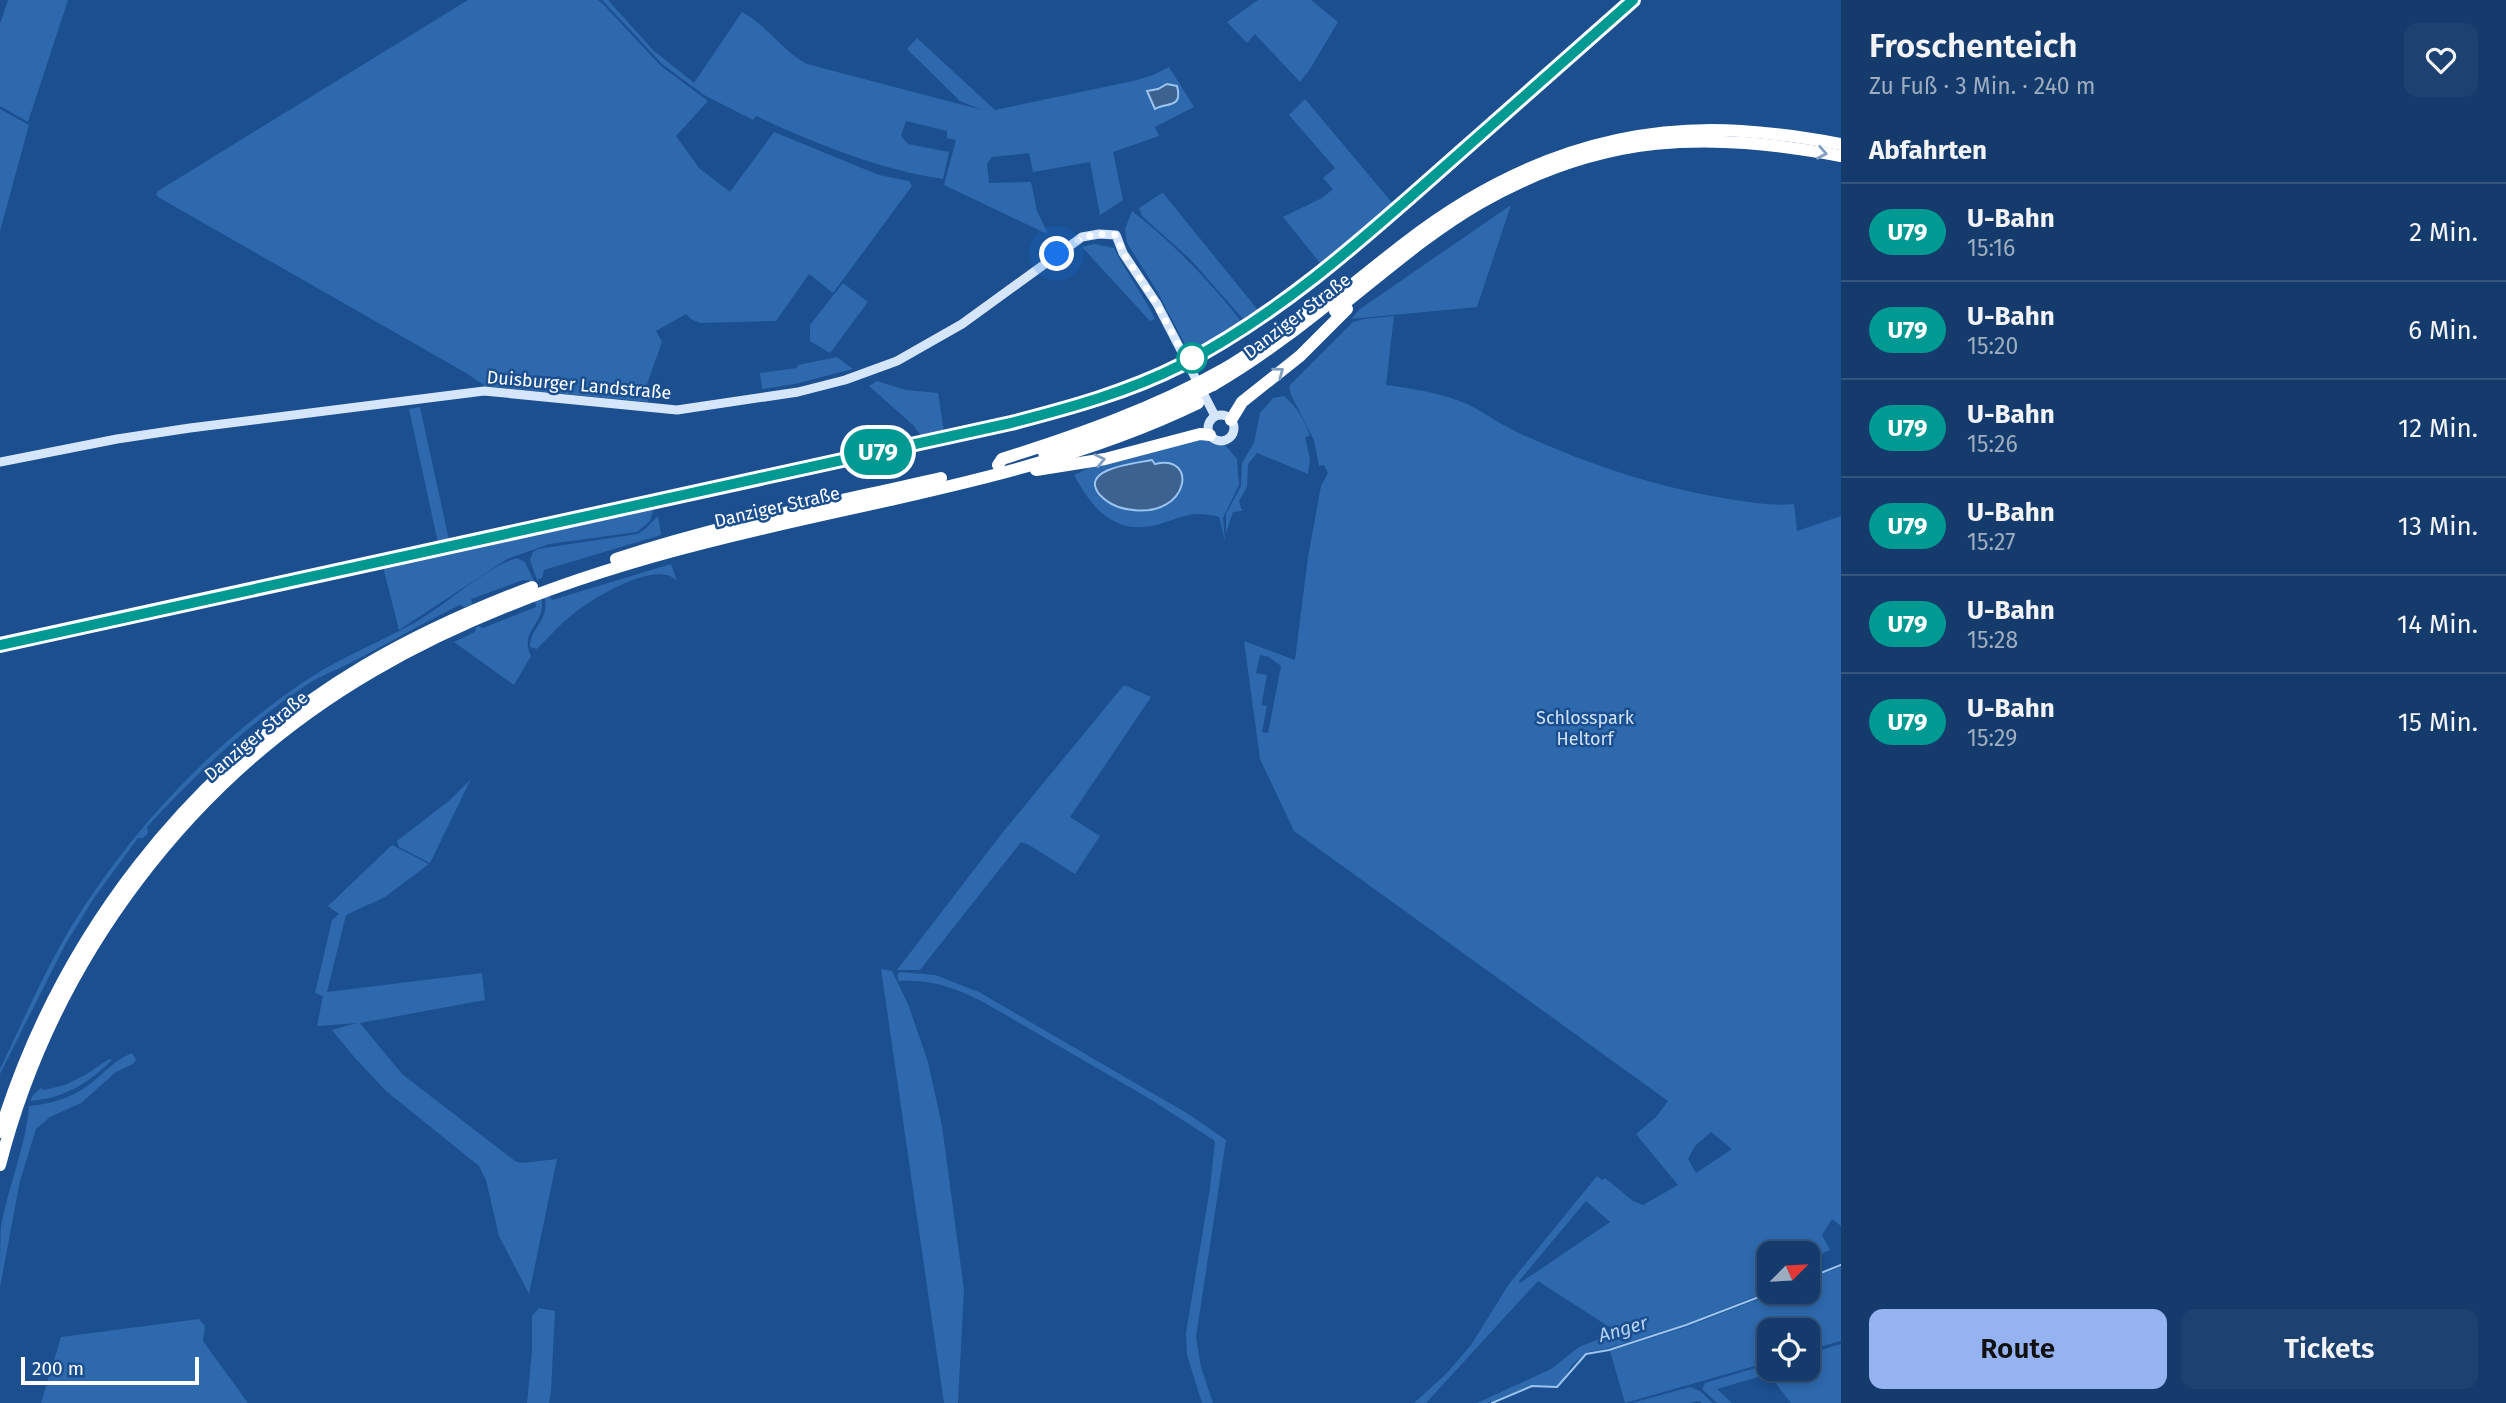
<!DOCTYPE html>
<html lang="de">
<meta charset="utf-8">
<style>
:root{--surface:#143b6b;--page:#1d4271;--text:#f1f3f6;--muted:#9dadc1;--line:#33557e;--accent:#95b2f1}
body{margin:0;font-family:"Fira Sans",sans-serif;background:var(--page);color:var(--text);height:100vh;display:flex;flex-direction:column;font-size:26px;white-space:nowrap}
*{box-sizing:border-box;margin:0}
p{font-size:23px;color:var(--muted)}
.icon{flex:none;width:38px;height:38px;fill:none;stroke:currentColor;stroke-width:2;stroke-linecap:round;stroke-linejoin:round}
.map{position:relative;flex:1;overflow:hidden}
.panel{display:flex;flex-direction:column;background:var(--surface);width:665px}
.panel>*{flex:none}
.badge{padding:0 14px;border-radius:23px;font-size:24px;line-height:46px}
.needle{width:46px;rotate:66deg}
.fabs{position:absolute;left:1757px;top:1241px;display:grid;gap:14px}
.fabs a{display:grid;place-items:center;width:63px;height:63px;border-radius:14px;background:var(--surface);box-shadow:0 4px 10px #0003,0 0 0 2px var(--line);font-size:35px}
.scale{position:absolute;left:21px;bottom:18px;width:178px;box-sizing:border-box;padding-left:7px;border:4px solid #fff;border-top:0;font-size:19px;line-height:24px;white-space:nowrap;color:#fff;-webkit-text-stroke:5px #1b4f8f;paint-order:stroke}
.you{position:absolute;width:35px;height:35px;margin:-18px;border:5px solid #fff;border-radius:50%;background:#1a73e8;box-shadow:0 0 0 10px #1a73e833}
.map>.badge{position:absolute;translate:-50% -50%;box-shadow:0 0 0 4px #fff}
h2{padding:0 28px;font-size:26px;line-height:63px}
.round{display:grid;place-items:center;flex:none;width:74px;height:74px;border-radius:14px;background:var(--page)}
.head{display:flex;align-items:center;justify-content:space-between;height:119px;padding:0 28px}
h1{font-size:33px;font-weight:600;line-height:52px}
.cta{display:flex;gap:14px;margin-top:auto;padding:14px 28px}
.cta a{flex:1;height:80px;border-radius:14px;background:var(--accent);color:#111;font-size:28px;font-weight:600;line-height:80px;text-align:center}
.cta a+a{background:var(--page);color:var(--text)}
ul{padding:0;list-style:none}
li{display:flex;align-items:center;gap:21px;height:98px;padding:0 28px;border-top:2px solid var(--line)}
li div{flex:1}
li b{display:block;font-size:26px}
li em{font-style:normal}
li .badge{min-width:77px;font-weight:700;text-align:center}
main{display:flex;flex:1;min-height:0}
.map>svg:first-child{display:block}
</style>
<main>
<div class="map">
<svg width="1841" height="1403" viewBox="0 0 1841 1403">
<rect width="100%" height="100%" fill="#1b4f8f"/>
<!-- green -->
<g fill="#2e69ad" fill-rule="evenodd">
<polygon points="8,0 68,0 28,122 0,106 0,24"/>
<polygon points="468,0 598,0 602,3 661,66 708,101 676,136 699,168 730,192 774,132 879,175 909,181 912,186 833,293 809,274 776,321 700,323 691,319 686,314 656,331 662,342 646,387 649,388 648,402 485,386 466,373 158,197 156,194 158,191"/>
<path d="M602,0H608L653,50L694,83L742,12C767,25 782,51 807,64L982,110L960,101L907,49L917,38L995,110L1133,81L1153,75L1169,67L1194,107L1155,127L1159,136L1113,152L1123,200L1100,215L1090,162L1033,172L1029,153L992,157L987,164L989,183L1031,182L1037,211L1047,232L1045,233L944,185L956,140L947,138V131L906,121L901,136L908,144L949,152L943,179C877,169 817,144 756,116L753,120L704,95L662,64Z"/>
<polygon points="1258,0 1311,0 1338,22 1310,69 1300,82 1255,34 1247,43 1227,22"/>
<polygon points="1305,99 1394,205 1324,268 1283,217 1322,198 1333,189 1323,178 1335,168 1289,115"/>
<polygon points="0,109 29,125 0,231"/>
<polygon points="1162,193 1163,193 1262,315 1255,318 1252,314 1243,319 1191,260 1142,216 1139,208"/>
<polygon points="1511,205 1477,307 1351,319 1360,309"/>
<path d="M1132,211C1173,243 1209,280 1241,321L1230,327L1233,332L1191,356L1157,291L1127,243L1125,229Z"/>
<path d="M1094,244L1114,248C1126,273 1143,294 1155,319L1150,321L1082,247Z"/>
<polygon points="843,283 868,302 830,353 810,341 810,325"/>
<path d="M1394,316L1386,385C1415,389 1443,393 1469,405C1487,414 1503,426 1521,434C1589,465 1662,489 1735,500C1755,503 1774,506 1794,504L1797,531L1841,516V1226L1832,1219L1822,1235L1830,1250L1809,1260L1815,1273L1808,1276V1253H1769V1291L1685,1324L1609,1348L1588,1352L1572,1365L1561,1383L1555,1387L1532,1385L1488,1403H1477L1551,1369L1579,1347L1617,1332L1538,1281L1426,1403H1414L1446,1374L1471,1345L1509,1284L1597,1176L1602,1180L1605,1178L1633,1201L1643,1205L1678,1185L1636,1134L1656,1117L1668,1101L1294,831L1260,759L1244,641L1295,660L1308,557L1321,486L1328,473L1324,465L1319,466L1314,440L1291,395L1289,386L1353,322L1364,319ZM1260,655L1269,657L1281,666L1268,733L1262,732L1267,706L1262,705V702L1267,675L1256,673ZM1711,1132L1732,1149L1696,1173L1688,1159L1695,1146ZM1586,1201L1610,1222L1520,1283L1519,1281Z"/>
<polygon points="837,357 853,369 795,384 762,389 760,373 797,368 798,365"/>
<polygon points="877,381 906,390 938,393 944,431 921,436 914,426 869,386"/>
<path d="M1284,396C1296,406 1305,420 1310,436L1305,437L1310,459L1308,474L1257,453L1248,464L1247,487L1239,501L1242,511L1233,512L1226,533V514L1241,486L1242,463L1254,443L1260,413L1273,398Z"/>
<polygon points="420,407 449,540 438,543 409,409"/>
<path d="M1200,435L1225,445L1237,459L1239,485L1223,518L1225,541L1219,517C1192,510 1184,517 1160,524C1116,537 1093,510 1074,475L1095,465ZM1164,462L1175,465L1183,485C1166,518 1128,518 1101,496L1155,464Z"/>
<polygon points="654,507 650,521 637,532 549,544 507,559 399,630 383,567"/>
<polygon points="658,516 661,535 544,570 542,578 537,580 530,560 533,552 538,549 637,534 644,530"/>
<path d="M517,558L525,562L534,581L523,580L471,599L472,604L465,607L460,605C422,623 386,645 348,664C333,672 319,676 305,686C246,726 195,775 147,827L148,833L143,838H138L94,898L65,945L0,1074V1069C23,1021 44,972 71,927C132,828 214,741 311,677C344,656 380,642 414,623C446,605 484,568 517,558Z"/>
<path d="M671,564L677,581C657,559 596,597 577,611C562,622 550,636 537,649L530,647C530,626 551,621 544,596L548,594L552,600Z"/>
<path d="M541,597C548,624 518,630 531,656L514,685L454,642L475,632L476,627L479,626L483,628L536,607L535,600Z"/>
<polygon points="1124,685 1151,697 1070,817 1100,836 1075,874 1029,845 1021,842 920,970 897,970 1003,832"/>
<polygon points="471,779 430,863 399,847 397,841 450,800"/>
<polygon points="392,845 429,864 385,897 346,915 327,992 482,973 485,1000 360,1023 402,1074 515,1161 522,1163 557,1159 529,1294 499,1236 486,1180 479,1166 386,1091 355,1058 332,1030 357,1023 317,1026 323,996 315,993 332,920 339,914 328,906"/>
<polygon points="881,969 892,971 908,1004 928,1062 942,1126 964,1290 958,1403 944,1403"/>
<path d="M900,972L935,975L979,992L1190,1115L1226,1140L1196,1337L1201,1367L1213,1403H1202L1187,1355L1186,1333L1210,1188L1215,1141L1150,1099L985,1003C956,988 932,979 899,981L897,975Z"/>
<path d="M132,1053L136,1060L133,1064L116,1072L81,1103L50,1117L36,1129L20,1181L0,1287C0,1268 0,1246 1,1227C8,1187 26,1146 29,1106C54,1104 77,1096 96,1079C108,1069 117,1059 132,1053Z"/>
<path d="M109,1059L112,1060C87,1084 65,1098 30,1101L33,1095L41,1088L44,1090L65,1085L87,1074Z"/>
<polygon points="1841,1267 1841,1341 1808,1350 1808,1330 1769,1330 1769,1362 1625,1403 1610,1351 1686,1327 1777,1292 1808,1292 1808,1279"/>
<polygon points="539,1308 555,1311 551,1391 549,1403 527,1403 532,1350 532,1316"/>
<polygon points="199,1319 205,1326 203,1341 248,1403 41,1403 61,1337"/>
<polygon points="1841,1344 1841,1403 1791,1403 1774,1381 1768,1383 1758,1377 1717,1389 1732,1403 1717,1403 1702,1389 1705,1383 1769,1364 1769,1368 1808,1368 1808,1354"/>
<polygon points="1690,1387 1700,1391 1713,1403 1702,1403 1699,1401 1689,1403 1632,1403"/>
</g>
<!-- water -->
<g fill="#3c6290" stroke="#9cc4f0" stroke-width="2">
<path d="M1167,84L1177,86C1183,109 1167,102 1155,109L1147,91L1158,89Z"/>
<path d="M1152,460L1155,464C1198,453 1190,517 1133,510C1120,509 1108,504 1099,494C1079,468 1138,463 1152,460Z"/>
</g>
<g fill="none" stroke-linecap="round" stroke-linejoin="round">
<!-- stream -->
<g stroke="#9cc4f0" stroke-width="2">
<polyline points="1808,1278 1841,1265"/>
<polyline points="1492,1403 1532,1386 1557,1387 1586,1354 1609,1350 1686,1325 1772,1292"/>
</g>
<!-- secondary -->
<g stroke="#d6e6fa" stroke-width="9">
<circle cx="1221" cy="428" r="13"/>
<polyline points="0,462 117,439 190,428 484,391 677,410 798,392 845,380 897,361 962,324 1082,237 1099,234 1116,235 1123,253 1157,304 1215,416"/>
</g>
<!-- highway -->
<g stroke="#fff" stroke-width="12">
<path d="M1335,311C1382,274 1428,233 1480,203C1603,133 1706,131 1841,156"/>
<path d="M1213,385C1284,344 1341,292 1405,243C1503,167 1615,123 1741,131C1774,133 1808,138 1841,144"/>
<polyline points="1231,420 1242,402 1300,356 1347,309"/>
<polyline points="1044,453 1122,426 1184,400"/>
<path d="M998,465L1002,459C1078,435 1155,408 1224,369C1263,347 1297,317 1334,292"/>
<polyline points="1036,470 1105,459 1200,434 1210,435"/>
<path d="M616,559C722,524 832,503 941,478"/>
<path d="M0,1132C60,937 189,770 364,666C418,634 474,609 532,587"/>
<path d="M0,1165C53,959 189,778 373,671C476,611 589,572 704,543C869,500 1043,478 1198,403"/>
</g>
<!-- tram -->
<path stroke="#fff" stroke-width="2" d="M0,649L1012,426C1143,393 1239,347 1343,260L1638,0"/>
<!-- highway-bridge -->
<polyline stroke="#fff" stroke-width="12" points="1193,395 1213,385"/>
</g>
<!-- one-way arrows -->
<defs><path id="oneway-chevron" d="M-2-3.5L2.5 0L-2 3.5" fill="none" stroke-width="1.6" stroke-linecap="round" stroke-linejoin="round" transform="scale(1.75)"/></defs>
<g stroke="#829ec1">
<use href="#oneway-chevron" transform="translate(1822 153) rotate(11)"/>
<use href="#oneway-chevron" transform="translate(1279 372) rotate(-36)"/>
<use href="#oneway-chevron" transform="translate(1100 460) rotate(-13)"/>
</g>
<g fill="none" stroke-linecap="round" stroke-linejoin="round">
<!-- line casing -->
<g stroke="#fff" stroke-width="16">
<path id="line" d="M0,645L1011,423C1069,408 1128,392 1181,365C1277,315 1355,246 1435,175C1501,117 1567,58 1633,0"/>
</g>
<!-- line -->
<use href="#line" stroke="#009a93" stroke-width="10"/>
<!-- walk -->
<path stroke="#fff" stroke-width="7" stroke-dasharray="0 12.6" d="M1057,254C1079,238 1088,232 1116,235L1123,253L1153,298L1183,353L1192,358"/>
</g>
<!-- markers -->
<circle fill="#fff" stroke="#009a93" stroke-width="3.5" cx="1192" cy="358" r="14"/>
<g text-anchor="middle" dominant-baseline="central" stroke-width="5" stroke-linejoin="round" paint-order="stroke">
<!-- street labels -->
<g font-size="18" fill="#fff" stroke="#1b4f8f">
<text transform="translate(1297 316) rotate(-37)">Danziger Straße</text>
<text transform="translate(579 385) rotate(5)">Duisburger Landstraße</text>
<text transform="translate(777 507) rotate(-13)">Danziger Straße</text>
<text transform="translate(256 736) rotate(-40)">Danziger Straße</text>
</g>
<!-- park labels -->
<g font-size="18" fill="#cfe3fa" stroke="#1b4f8f">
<text x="1585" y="718">Schlosspark<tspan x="1585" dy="21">Heltorf</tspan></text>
</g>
<!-- water labels -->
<g font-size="19" font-style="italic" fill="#b5d3f5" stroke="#1b4f8f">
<text transform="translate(1623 1329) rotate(-16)">Anger</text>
</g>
</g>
</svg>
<div class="fabs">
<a><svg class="needle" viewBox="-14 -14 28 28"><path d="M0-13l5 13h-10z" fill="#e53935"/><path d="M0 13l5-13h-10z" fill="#9dadc1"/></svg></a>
<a><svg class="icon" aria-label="locate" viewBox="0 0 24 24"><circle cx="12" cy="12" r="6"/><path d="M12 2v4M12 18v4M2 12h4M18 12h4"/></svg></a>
</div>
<div class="scale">200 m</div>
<div class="you" style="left:1057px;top:254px"></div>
<b class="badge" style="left:878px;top:452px;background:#009a93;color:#fff">U79</b>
</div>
<section class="panel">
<div class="head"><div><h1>Froschenteich</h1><p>Zu Fuß · 3 Min. · 240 m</p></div><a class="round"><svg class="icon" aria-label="heart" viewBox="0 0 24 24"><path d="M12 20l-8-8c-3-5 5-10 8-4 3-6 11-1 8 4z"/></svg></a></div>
<h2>Abfahrten</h2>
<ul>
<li><span class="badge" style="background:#009a93;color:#fff">U79</span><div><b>U-Bahn</b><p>15:16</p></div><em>2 Min.</em></li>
<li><span class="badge" style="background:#009a93;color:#fff">U79</span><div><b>U-Bahn</b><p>15:20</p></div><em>6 Min.</em></li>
<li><span class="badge" style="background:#009a93;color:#fff">U79</span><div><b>U-Bahn</b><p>15:26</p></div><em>12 Min.</em></li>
<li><span class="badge" style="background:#009a93;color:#fff">U79</span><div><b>U-Bahn</b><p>15:27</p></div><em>13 Min.</em></li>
<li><span class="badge" style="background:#009a93;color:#fff">U79</span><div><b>U-Bahn</b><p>15:28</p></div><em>14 Min.</em></li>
<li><span class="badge" style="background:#009a93;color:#fff">U79</span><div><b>U-Bahn</b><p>15:29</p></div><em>15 Min.</em></li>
</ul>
<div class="cta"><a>Route</a><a>Tickets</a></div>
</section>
</main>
